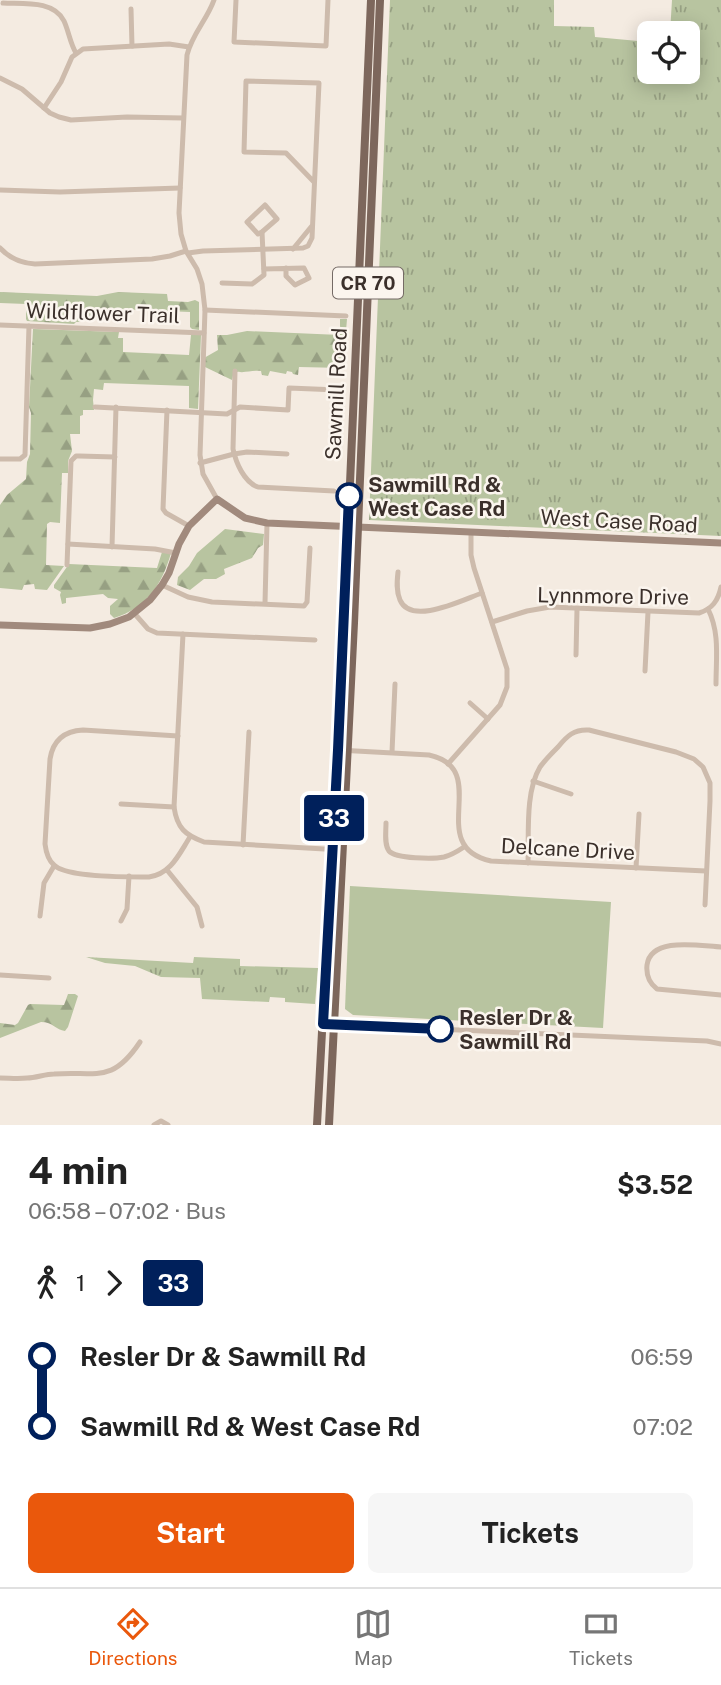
<!DOCTYPE html>
<meta charset="utf-8">
<style>
:root{--surface:#fff;--page:#f6f6f6;--text:#222;--muted:#767676;--line:#e0e0e0;--accent:#ea580c}
body{margin:0;font-family:"Public Sans",sans-serif;background:var(--page);color:var(--text);height:100vh;display:flex;flex-direction:column;font-size:26px;white-space:nowrap}
*{box-sizing:border-box;margin:0}
p{font-size:23px;color:var(--muted)}
.icon{flex:none;width:38px;height:38px;fill:none;stroke:currentColor;stroke-width:2;stroke-linecap:round;stroke-linejoin:round}
.map{position:relative;height:1125px;overflow:hidden}
.sheet{display:flex;flex-direction:column;background:var(--surface);flex:1}
.sheet>*{flex:none}
.badge{padding:0 14px;border-radius:5px;font-size:24px;line-height:46px}
.tools{position:absolute;left:637px;top:21px;display:grid;gap:14px}
.tools a{display:grid;place-items:center;width:63px;height:63px;border-radius:10px;background:var(--surface);box-shadow:0 4px 18px #0003;font-size:35px}
.map>.badge{position:absolute;translate:-50% -50%;box-shadow:0 0 0 4px #fff}
.legs{display:flex;align-items:center;gap:10px;height:77px;padding:0 28px;font-size:23px}
.legs p{margin-inline-start:auto}
.summary{display:flex;align-items:center;justify-content:space-between;height:119px;padding:0 28px}
h1{font-size:38px;font-weight:700;line-height:52px}
.primary-button{display:flex;gap:14px;margin-top:auto;padding:14px 28px}
.primary-button a{flex:1;height:80px;border-radius:10px;background:var(--accent);color:#fff;font-size:28px;font-weight:700;line-height:80px;text-align:center}
.primary-button a+a{background:var(--page);color:var(--text)}
ul{padding:0 28px;list-style:none}
li{display:flex;align-items:center;gap:24px;height:70px;font-size:26px}
li i{display:grid;place-items:center;width:10px;height:100%;margin:0 9px;background:currentColor}
li i::after{content:'';width:18px;height:18px;margin:-9px;border:5px solid;border-radius:50%;background:var(--surface)}
li p{margin-inline-start:auto}
li:first-child i{background:linear-gradient(#0000 50%,currentColor 0)}
li:last-child i{background:linear-gradient(currentColor 50%,#0000 0)}
.tabs{display:flex;justify-content:space-around;align-items:center;height:98px;border-top:2px solid var(--line);background:var(--surface);font-size:19px;color:var(--muted)}
.tabs a{display:grid;justify-items:center;gap:4px}
.tabs .selected{color:var(--accent)}
.map>svg:first-child{display:block}
</style>
<div class="map">
<svg width="721" height="1125" viewBox="0 0 721 1125">
<defs>
<pattern id="grass-tufts" width="24" height="20" patternUnits="userSpaceOnUse" patternTransform="scale(1.75)"><rect width="24" height="20" fill="#b8c4a0"/><path d="M3 7l-1-3M5 7V3M7 7l1-3M15 17l-1-3M17 17v-4M19 17l1-3" fill="none" stroke="#97a083"/></pattern>
<pattern id="forest-firs" width="22" height="20" patternUnits="userSpaceOnUse" patternTransform="scale(1.75)"><rect width="22" height="20" fill="#b8c4a0"/><path d="M5 1l3.5 6h-7zM16 11l3.5 6h-7z" fill="#97a083"/></pattern>
</defs>
<rect width="100%" height="100%" fill="#f4ebe1"/>
<!-- grass -->
<g fill="url(#grass-tufts)">
<polygon points="390,0 554,0 554,26 594,27 595,37 649,42 649,72 688,72 688,33 670,33 672,0 721,0 721,536 369,520"/>
<polygon points="86,957 193,963 194,957 240,959 240,966 318,968 315,1004 285,1002 285,998 270,997 269,1002 202,999 200,978 161,977 135,966 105,963"/>
</g>
<!-- forest -->
<g fill="url(#forest-firs)">
<polygon points="0,292 97,296 118,292 167,294 168,301 188,302 195,300 199,302 199,330 192,329 190,327 190,312 92,308 92,319 84,319 81,322 76,322 74,324 27,321 26,319 26,304 0,303"/>
<path d="M340,319H347L343,368L299,367L298,375L293,374L292,372L287,371L286,374L270,371L268,376L262,375L261,371C251,370 244,374 234,371L232,380L205,367L204,358L218,350L217,335H227L247,331L340,335Z"/>
<polygon points="33,329 119,332 118,338 123,338 123,352 189,355 191,335 201,335 198,409 189,408 189,386 104,383 103,390 94,389 93,400 94,410 83,410 83,415 80,416 80,434 70,434 72,451 68,461 68,473 62,473 60,523 50,522 47,524 46,565 64,566 47,590 35,589 34,584 24,585 22,590 0,588 0,505 7,495 26,479 27,462 30,454 31,413 29,407"/>
<polygon points="225,529 264,534 263,545 258,548 252,558 224,569 225,574 216,579 204,579 190,590 177,585 178,577 189,566 197,553"/>
<path d="M162,552L171,553C162,585 146,608 114,618L110,614V606L118,599L108,598L103,594L66,598V603L62,604L60,595L61,592L54,588V585L69,564L157,568Z"/>
<path d="M68,994H75L78,996L68,1027L65,1031C56,1030 53,1022 41,1022L0,1038V1023L15,1025L18,1023L28,1005L30,1004L64,1005Z"/>
</g>
<!-- park -->
<polygon fill="#b8c4a0" points="350,886 611,902 603,1028 353,1015 345,1009"/>
<g fill="none" stroke-linecap="round" stroke-linejoin="round">
<!-- minor -->
<g stroke="#cdbbac" stroke-width="5">
<path d="M214,0C207,20 192,34 187,55L179,213L181,234L186,251L197,269L202,284L205,310L200,455L203,474L217,499"/>
<polyline points="236,0 234,42 326,46 328,0"/>
<path d="M3,3C23,4 54,0 64,21C69,32 70,43 76,53"/>
<polyline points="131,9 132,46"/>
<polyline points="0,78 22,89 50,113 59,117 71,120 127,117 183,118"/>
<polyline points="44,108 61,82 72,57 83,49 169,44 189,47"/>
<polyline points="0,190 60,192 180,188"/>
<polygon points="265,205 277,219 262,232 258,234 247,222"/>
<path d="M0,248C10,259 21,263 35,264L152,259L170,256L186,251"/>
<polyline points="293,249 311,227"/>
<polyline points="188,253 203,251 303,248 308,246 312,238 319,83 246,81 244,152 286,153 314,182"/>
<polyline points="264,269 304,268 309,278 295,285 286,276 286,268"/>
<polyline points="222,283 252,284 264,275 262,232"/>
<polyline points="205,310 346,316"/>
<polyline points="0,325 204,333"/>
<path d="M235,371L233,449C236,463 244,482 258,487L334,491"/>
<polyline points="95,407 227,414 240,407 288,410 289,388 338,390"/>
<polyline points="167,410 163,509 166,513 189,526"/>
<polyline points="0,459 20,459 25,455 29,326"/>
<polyline points="200,463 234,454 247,452 287,454"/>
<polyline points="68,544 155,549 176,553"/>
<polyline points="112,547 116,407"/>
<polyline points="67,565 71,461 76,456 79,456 115,457"/>
<path d="M398,572C397,581 396,591 400,600C411,626 462,600 482,593"/>
<polyline points="162,585 188,597 212,602 304,606 307,602 310,548"/>
<polyline points="265,603 267,523"/>
<path d="M708,609C720,633 716,658 716,684"/>
<polyline points="134,613 148,629 157,633 315,640"/>
<path d="M492,622L527,611L550,607L699,613C712,609 718,601 721,587"/>
<path d="M183,634L174,807C177,828 185,835 204,842L342,850"/>
<polyline points="576,655 577,609"/>
<polyline points="645,671 648,612"/>
<polyline points="470,703 488,719"/>
<path d="M178,736L83,730C64,731 53,740 50,759L45,844C46,852 48,860 54,865C67,878 130,877 149,877C171,874 179,854 190,837"/>
<path d="M338,750L429,755C494,769 423,846 491,861L706,871"/>
<polyline points="392,752 395,684"/>
<polyline points="448,764 500,705 507,687 507,669 474,568 471,555 471,532"/>
<polyline points="533,781 571,794"/>
<polyline points="121,804 174,807"/>
<path d="M386,823C386,832 384,844 389,851C396,859 434,859 444,857C452,855 458,851 464,847"/>
<polyline points="243,845 249,732"/>
<path d="M528,863C529,834 525,792 540,767C545,760 552,753 558,747C567,736 574,729 589,730L676,752L694,759L703,767L710,783V801L705,905"/>
<polyline points="636,868 639,814"/>
<polyline points="167,870 197,907 202,926"/>
<polyline points="40,916 44,883 54,866"/>
<polyline points="121,921 127,909 129,876"/>
<path d="M721,947C700,946 651,936 647,965C646,975 649,983 657,989L721,995"/>
<polyline points="0,975 49,978"/>
<polyline points="323,1024 707,1041 721,1044"/>
<path d="M0,1078C9,1078 18,1079 27,1078C36,1078 45,1074 54,1074C97,1071 112,1084 140,1042"/>
<polyline points="154,1125 161,1121 168,1125"/>
</g>
<!-- secondary -->
<polyline stroke="#a18a7d" stroke-width="7" points="0,625 90,628 110,624 129,617 150,600 162,585 169,573 179,544 189,526 217,499 245,518 267,523 721,543"/>
<!-- primary -->
<g stroke="#7d675c" stroke-width="8">
<polyline points="317,1125 344,622 371,0"/>
<polyline points="329,1125 354,623 380,0"/>
</g>
</g>
<g fill="none" stroke-linecap="round" stroke-linejoin="round">
<!-- line-1 casing -->
<g stroke="#fff" stroke-width="16">
<polyline id="line-1" points="349,496 338,750 323,1024 440,1029"/>
</g>
<!-- line-1 -->
<use href="#line-1" stroke="#00205b" stroke-width="10"/>
</g>
<!-- markers -->
<g fill="#fff" stroke="#00205b" stroke-width="3.5">
<circle cx="349" cy="496" r="12"/>
<circle cx="440" cy="1029" r="12"/>
</g>
<g text-anchor="middle" dominant-baseline="central" stroke-width="5" stroke-linejoin="round" paint-order="stroke">
<!-- shield labels -->
<rect fill="#fbf5ee" stroke="#756b66" stroke-width="2" x="333" y="267.5" width="70" height="31" rx="5"/>
<g font-size="19" font-weight="bold" fill="#3b302b">
<text x="368" y="283">CR 70</text>
</g>
<!-- street labels -->
<g font-size="21" fill="#3b302b" stroke="#fbf5ee">
<text transform="translate(103 313) rotate(2)">Wildflower Trail</text>
<text transform="translate(336 394) rotate(-87)">Sawmill Road</text>
<text transform="translate(619 521) rotate(3)">West Case Road</text>
<text transform="translate(613 596) rotate(1)">Lynnmore Drive</text>
<text transform="translate(568 849) rotate(3)">Delcane Drive</text>
</g>
<!-- stop labels -->
<g font-size="21" font-weight="bold" fill="#3b302b" stroke="#fbf5ee" text-anchor="start">
<text x="368" y="484">Sawmill Rd &amp;<tspan x="368" dy="24">West Case Rd</tspan></text>
<text x="459" y="1017">Resler Dr &amp;<tspan x="459" dy="24">Sawmill Rd</tspan></text>
</g>
</g>
</svg>
<div class="tools">
<a><svg class="icon" aria-label="locate" viewBox="0 0 24 24"><circle cx="12" cy="12" r="6"/><path d="M12 2v4M12 18v4M2 12h4M18 12h4"/></svg></a>
</div>
<b class="badge" style="left:334px;top:818px;background:#00205b;color:#fff">33</b>
</div>
<section class="sheet">
<div class="summary"><div><h1>4 min</h1><p>06:58 – 07:02 · Bus</p></div><b>$3.52</b></div>
<div class="legs"><svg class="icon" aria-label="walk" viewBox="0 0 24 24"><circle cx="13" cy="4" r="2"/><path d="M13 8l-2 6 4 7M11 14l-3 7M7 12l3-4h3l4 4"/></svg>1<svg class="icon" aria-label="forward" viewBox="0 0 24 24"><path d="M9 5l7 7-7 7"/></svg><b class="badge" style="background:#00205b;color:#fff">33</b></div>
<ul>
<li><i style="color:#00205b"></i><b>Resler Dr &amp; Sawmill Rd</b><p>06:59</p></li>
<li><i style="color:#00205b"></i><b>Sawmill Rd &amp; West Case Rd</b><p>07:02</p></li>
</ul>
<div class="primary-button"><a>Start</a><a>Tickets</a></div>
</section>
<nav class="tabs">
<a class="selected"><svg class="icon" aria-label="directions" viewBox="0 0 24 24"><path d="M12 3l9 9-9 9-9-9zM9 14v-3h6M13 9l2 2-2 2"/></svg>Directions</a>
<a><svg class="icon" aria-label="map" viewBox="0 0 24 24"><path d="M3 6l6-2 6 2 6-2v14l-6 2-6-2-6 2zM9 4v14M15 6v14"/></svg>Map</a>
<a><svg class="icon" aria-label="tickets" viewBox="0 0 24 24"><path d="M3 7h18v10H3zM15 7v10"/></svg>Tickets</a>
</nav>
